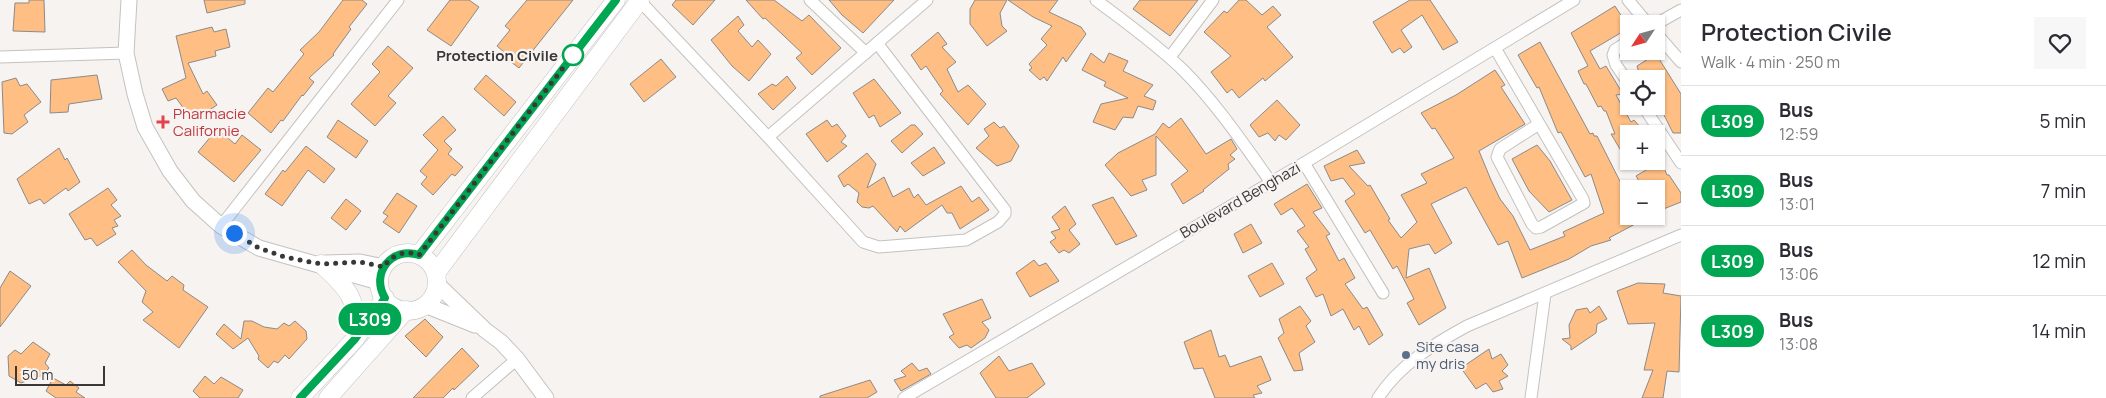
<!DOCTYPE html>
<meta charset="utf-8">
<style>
:root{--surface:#fff;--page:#f7f7f7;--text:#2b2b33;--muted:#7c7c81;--line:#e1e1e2}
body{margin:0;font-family:Manrope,sans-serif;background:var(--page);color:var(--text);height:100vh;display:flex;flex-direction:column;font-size:19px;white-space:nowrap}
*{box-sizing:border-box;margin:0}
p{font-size:16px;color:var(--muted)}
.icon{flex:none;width:28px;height:28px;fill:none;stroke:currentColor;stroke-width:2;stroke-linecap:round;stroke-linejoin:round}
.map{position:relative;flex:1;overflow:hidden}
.panel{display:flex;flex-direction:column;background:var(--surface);width:425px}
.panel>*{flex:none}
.badge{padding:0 10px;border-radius:16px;font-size:18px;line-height:32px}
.needle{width:32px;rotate:234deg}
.buttons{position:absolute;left:1620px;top:15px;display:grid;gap:10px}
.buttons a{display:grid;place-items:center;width:45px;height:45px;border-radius:0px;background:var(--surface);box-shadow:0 1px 4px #0004;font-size:25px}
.scale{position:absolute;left:15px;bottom:12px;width:90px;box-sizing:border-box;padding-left:5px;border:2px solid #393837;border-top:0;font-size:14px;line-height:18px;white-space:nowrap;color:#393837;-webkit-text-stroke:4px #f6f3f1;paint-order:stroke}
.you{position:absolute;width:25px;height:25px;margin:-12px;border:4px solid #fff;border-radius:50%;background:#1a73e8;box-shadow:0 0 0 8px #1a73e833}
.map>.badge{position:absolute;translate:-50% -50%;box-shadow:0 0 0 2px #fff}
.round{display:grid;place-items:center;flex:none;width:52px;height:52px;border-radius:0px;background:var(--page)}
.summary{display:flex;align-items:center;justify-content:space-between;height:85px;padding:0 20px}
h1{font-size:24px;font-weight:600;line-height:38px}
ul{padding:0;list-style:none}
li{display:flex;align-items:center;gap:15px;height:70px;padding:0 20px;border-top:1px solid var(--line)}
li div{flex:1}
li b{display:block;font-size:19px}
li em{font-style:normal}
li .badge{min-width:55px;font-weight:700;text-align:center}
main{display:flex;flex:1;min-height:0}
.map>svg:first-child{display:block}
</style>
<main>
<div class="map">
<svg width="1681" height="398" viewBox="0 0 1681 398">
<rect width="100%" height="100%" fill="#f6f3f1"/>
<!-- building -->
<g fill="#febe84" stroke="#8d8a88">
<polygon points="29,0 44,0 45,32 13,31 15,3 29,3"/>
<polygon points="204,0 245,0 245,4 207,13"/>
<polygon points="343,0 362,0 367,4 349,27 351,29 333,54 334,55 309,78 314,82 303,96 302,95 283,121 281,120 271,133 248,113 268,88 273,92 304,54 300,50 319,32"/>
<polygon points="450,0 469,0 479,7 451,46 427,30"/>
<polygon points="527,0 573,0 519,68 502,55 504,52 497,46 510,30 505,26"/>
<polygon points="676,0 715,0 693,25 672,5"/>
<polygon points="746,0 774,0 802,21 809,15 841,48 812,75 796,58 802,53 765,18 763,19"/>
<polygon points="829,0 894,0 863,33 842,15"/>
<polygon points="975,0 1007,0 1000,13 1002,26 1007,31 987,46 970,24 970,9"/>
<polygon points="1008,0 1058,0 1049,12 1081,27 1086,34 1066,62 1063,57 1047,81 1044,77 1040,80 1029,70 1032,68 1029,64 1047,45 1041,39 1052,26 1033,17"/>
<polygon points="1140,0 1198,0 1170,36 1133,9"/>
<polygon points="1239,0 1246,0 1262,15 1273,6 1281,15 1267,27 1293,57 1265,81 1263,78 1239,98 1232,89 1227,93 1211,72 1231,56 1204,32 1224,11 1227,13"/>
<polygon points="1410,0 1430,0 1458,42 1443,50 1422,15 1401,30 1412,47 1404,53 1400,48 1392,53 1373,22"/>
<polygon points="1615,6 1629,28 1590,51 1600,69 1606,66 1623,94 1616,95 1631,122 1634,120 1646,134 1629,134 1629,164 1611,134 1615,134 1606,111 1604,111 1601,106 1598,107 1586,84 1584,84 1578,71 1588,66 1571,33"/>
<polygon points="738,16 744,25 738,31 752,47 758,40 771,54 749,81 732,66 711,40"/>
<polygon points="212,27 214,32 226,29 230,47 215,51 216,56 188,63 203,94 207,91 217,105 193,121 176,98 168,101 162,89 186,78 176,36"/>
<polygon points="938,32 947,44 942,47 956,62 947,69 958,92 968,85 986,104 968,125 940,94 943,91 926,66 921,70 911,55"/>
<polygon points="1540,42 1590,134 1593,133 1594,136 1597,136 1629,199 1629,216 1650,216 1609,238 1611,240 1591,246 1569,259 1522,278 1508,241 1498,245 1466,187 1431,204 1452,243 1435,254 1429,244 1409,249 1406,278 1429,268 1446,308 1419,325 1407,303 1414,299 1397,266 1393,269 1370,230 1365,233 1345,201 1355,194 1343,178 1331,181 1324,166 1357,150 1365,163 1349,166 1368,186 1370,185 1390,219 1388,220 1401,238 1417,222 1401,195 1427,183 1421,174 1454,158 1435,128 1432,129 1421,113 1456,95 1495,70 1505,85 1501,87 1525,124 1479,151 1491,180 1500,199 1513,216 1530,250 1565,236 1563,232 1604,213 1591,174 1585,177 1561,132 1558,133 1539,87 1537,88 1518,55"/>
<polygon points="388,46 413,68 388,96 396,103 375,126 351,104 380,72 372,64"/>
<polygon points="1091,53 1104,63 1109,53 1128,61 1123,71 1153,85 1144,96 1156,101 1153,110 1138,106 1133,118 1123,117 1115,130 1093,122 1101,104 1128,98 1104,86 1106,82 1082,70"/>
<polygon points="1656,54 1681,94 1681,133 1673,133 1663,113 1656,93 1656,79 1641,79 1637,66"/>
<polygon points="661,59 676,77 644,102 630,84"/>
<polygon points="97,75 102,99 69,104 68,112 50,113 51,80"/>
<polygon points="486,75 516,102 504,116 474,89"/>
<polygon points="787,76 796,88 773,110 758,94 772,84 776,86"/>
<polygon points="16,78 20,86 27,84 41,102 24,115 28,122 12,134 4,133 2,82"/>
<polygon points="874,79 901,113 880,127 874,115 869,118 853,93"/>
<polygon points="1277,100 1300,125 1286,140 1279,135 1275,141 1268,133 1259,137 1250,125"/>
<polygon points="443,116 456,130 444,141 452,149 448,154 463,167 455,176 452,174 433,195 421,184 427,177 420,171 438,150 423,135"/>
<polygon points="1181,118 1206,154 1231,139 1237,149 1230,155 1235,159 1228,164 1229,169 1203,190 1204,191 1183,204 1171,184 1188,171 1156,136 1156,175 1142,180 1147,190 1131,196 1105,165 1118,153 1155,134 1163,123 1169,128"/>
<polygon points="338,120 368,141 356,158 327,137"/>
<polygon points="827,120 832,127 837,124 846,136 841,142 847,146 827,162 806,134"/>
<polygon points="994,122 1000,128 1004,126 1019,146 1011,161 997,166 976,148 989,136 984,129"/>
<polygon points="911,125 915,125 923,134 902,153 891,141"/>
<polygon points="217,129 235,144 242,135 261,150 234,182 198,152"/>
<polygon points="1537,145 1550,161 1572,200 1549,212 1529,191 1512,159"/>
<polygon points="306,146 335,169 324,183 308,170 282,206 265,194 283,170 285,172"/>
<polygon points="934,147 945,163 923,176 911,163"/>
<polygon points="59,148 65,160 67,158 80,182 68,191 66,188 44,204 40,199 29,204 17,179"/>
<polygon points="867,153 876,164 867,188 884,177 893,197 909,188 914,198 918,194 926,205 961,186 972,202 979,197 989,210 960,229 952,213 947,213 942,205 905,232 900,226 897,232 873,206 869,208 862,207 857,202 859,193 848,184 844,187 838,176"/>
<polygon points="1661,161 1667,175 1669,175 1681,193 1681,202 1656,212 1656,189 1644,189 1636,176"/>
<polygon points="1307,184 1322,208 1313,212 1330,234 1326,236 1339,261 1344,258 1355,278 1345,284 1363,309 1367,307 1383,335 1369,345 1359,326 1354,330 1343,309 1331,316 1323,294 1316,297 1306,278 1317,270 1305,249 1309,247 1297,231 1305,226 1292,208 1281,215 1274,204"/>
<polygon points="108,188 117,200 111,205 121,216 114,220 118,226 112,228 116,234 97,246 91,238 85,240 69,214"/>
<polygon points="397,193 417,206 399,233 383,222 388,216 383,213"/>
<polygon points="1113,197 1137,236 1116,245 1092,205"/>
<polygon points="346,199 361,211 346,230 331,218"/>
<polygon points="1065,206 1076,224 1069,230 1080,244 1069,253 1064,250 1059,253 1050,242 1056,238 1051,232 1060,229 1052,217"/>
<polygon points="1251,224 1262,243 1243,253 1234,234"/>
<polygon points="132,250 146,265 167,281 172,276 184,285 183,290 208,307 179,348 143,320 153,312 142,302 146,291 118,262"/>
<polygon points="1034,260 1039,266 1046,263 1059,281 1030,297 1016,273"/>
<polygon points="1272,263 1284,284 1260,297 1248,276"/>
<polygon points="10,271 31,286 0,327 0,288"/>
<polygon points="1638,283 1665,284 1663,293 1681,296 1679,372 1667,371 1663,398 1642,398 1653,370 1644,370 1655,323 1628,324 1617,291"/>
<polygon points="982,299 991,318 982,322 989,330 985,338 971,348 967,345 959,348 949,337 954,334 943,314"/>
<polygon points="1300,306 1311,321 1306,326 1315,342 1299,353 1303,370 1294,371 1278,338 1284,333 1279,319"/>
<polygon points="1599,306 1607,319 1597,324 1596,333 1571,350 1571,346 1562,339 1570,338 1569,325 1576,310 1587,308 1590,313"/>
<polygon points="425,319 443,337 426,357 405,336"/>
<polygon points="244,321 252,321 264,327 277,329 284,323 289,326 295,321 306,331 307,339 289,359 285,355 278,363 274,361 268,368 258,359 259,356 248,338 233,349 216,334 224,324 241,339"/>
<polygon points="1211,330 1219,357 1225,355 1230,367 1261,356 1271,380 1257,386 1262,393 1253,395 1255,398 1215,398 1203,368 1194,369 1184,342"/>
<polygon points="33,342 50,354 45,363 49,368 43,375 21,383 9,376 8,356 15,350 21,354"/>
<polygon points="462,348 479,366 454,390 453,388 443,398 413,398"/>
<polygon points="1489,349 1492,359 1501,354 1508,365 1502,371 1508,376 1499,381 1503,389 1493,392 1486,383 1476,389 1461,368"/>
<polygon points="999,356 1009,371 1032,363 1045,384 1027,398 996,398 980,373"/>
<polygon points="912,363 919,371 927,368 931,374 901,391 894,380 906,376 901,371"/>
<polygon points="205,376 214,384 221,377 243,390 238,398 200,398 193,391"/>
<polygon points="53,378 66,385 70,381 79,388 76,392 85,398 56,398 46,391"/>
<polygon points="870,380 877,392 867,398 820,398 820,396"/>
</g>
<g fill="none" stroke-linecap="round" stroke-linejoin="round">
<!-- minor casing -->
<g stroke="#c4c2bf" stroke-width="13">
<g id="minor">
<polyline points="639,0 768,137 863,242 879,247 966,240 998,222 1005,214 1005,210 877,43"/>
<polyline points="810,0 866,53"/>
<path d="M1096,0C1125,22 1156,44 1183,70C1216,103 1243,143 1270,181"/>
<polyline points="1628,0 1648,24"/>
<polyline points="1656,24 1681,10"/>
<polyline points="1656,33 1681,62"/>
<polyline points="1629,41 1615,50 1613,55 1616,65 1629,84"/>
<polyline points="1495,48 1583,199 1584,203 1541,227 1536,228 1532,224 1497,157 1500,149 1539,124"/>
<polyline points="0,57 126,53"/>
<polyline points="1170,57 1213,0"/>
<polyline points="1643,106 1681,163"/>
<polyline points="768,137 927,0"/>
<polyline points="1304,163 1383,293"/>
<polyline points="221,226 398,0"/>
<polyline points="472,398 517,359"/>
<polyline points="904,398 1304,163 1574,0"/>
<path d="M1378,398C1399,365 1434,344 1467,326L1681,235"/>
<polyline points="1531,398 1545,294"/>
</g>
</g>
<!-- secondary casing -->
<g stroke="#c4c2bf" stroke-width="17">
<g id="secondary">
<polyline points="129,0 126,53 135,94 145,127 170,171 193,201 221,226 259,248 379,282"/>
<polyline points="325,263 360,262 384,267"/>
<polyline points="437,284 485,330 501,342 517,359 546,398"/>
<polyline points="425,305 475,325"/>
</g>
</g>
<!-- primary casing -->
<g stroke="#c4c2bf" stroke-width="19">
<g id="primary">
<circle cx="408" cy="282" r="29"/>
<polyline points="419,255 616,0"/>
<path d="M321,264C349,289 359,300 355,339"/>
<polyline points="436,273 640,0"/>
<polyline points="300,398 355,339 385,298"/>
<polyline points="328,398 406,310"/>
</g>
</g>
<!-- minor -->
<use href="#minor" stroke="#fff" stroke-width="11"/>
<!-- secondary -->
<use href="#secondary" stroke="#fff" stroke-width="15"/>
<!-- primary -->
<use href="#primary" stroke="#fff" stroke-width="18"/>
</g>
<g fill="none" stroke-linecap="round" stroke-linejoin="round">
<!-- line casing -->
<g stroke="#fff" stroke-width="11">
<path id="line" d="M300,398L355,339L385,298C370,273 392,246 419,255L616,0"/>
</g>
<!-- line -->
<use href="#line" stroke="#00a651" stroke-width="8"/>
<!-- walk -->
<path stroke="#393837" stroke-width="5" stroke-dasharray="0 9" d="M234,233L259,248L285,257L321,264L360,262L384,267C392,254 405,250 419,255L573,55"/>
</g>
<!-- markers -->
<circle fill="#fff" stroke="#00a651" stroke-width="2.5" cx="573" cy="55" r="10"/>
<path fill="#e0444e" stroke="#f6f3f1" stroke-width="2" d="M160.5 114.5h5v5h5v5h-5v5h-5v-5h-5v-5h5z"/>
<circle fill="#5c6f8a" stroke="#f6f3f1" stroke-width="2" cx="1406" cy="355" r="5"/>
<g text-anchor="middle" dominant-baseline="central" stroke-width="4.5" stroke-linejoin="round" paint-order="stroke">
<!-- stop labels -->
<g font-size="15" font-weight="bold" fill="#393837" stroke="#f6f3f1" text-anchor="end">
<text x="558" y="55">Protection Civile</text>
</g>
<!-- health labels -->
<g font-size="15" fill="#be3a42" stroke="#f6f3f1" text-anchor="start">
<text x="173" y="113">Pharmacie<tspan x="173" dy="17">Californie</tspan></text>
</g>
<!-- street labels -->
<g font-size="15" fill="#393837" stroke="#f6f3f1">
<text transform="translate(1240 200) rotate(-30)">Boulevard Benghazi</text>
</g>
<!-- service labels -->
<g font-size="15" fill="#4e5e75" stroke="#f6f3f1" text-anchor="start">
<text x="1416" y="346">Site casa<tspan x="1416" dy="17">my dris</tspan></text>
</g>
</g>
</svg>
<div class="buttons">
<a><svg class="needle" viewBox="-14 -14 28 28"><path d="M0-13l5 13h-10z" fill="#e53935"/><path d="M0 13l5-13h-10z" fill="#7c7c81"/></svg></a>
<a><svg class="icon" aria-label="locate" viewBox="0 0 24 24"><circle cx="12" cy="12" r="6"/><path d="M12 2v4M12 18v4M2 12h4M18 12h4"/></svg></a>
<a>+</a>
<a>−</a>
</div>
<div class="scale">50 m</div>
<div class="you" style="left:234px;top:233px"></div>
<b class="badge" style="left:370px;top:319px;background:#00a651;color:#fff">L309</b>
</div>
<section class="panel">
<div class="summary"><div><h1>Protection Civile</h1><p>Walk · 4 min · 250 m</p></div><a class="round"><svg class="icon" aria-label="heart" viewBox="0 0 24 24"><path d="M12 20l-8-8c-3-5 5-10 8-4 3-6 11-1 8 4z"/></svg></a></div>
<ul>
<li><span class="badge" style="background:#00a651;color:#fff">L309</span><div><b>Bus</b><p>12:59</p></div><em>5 min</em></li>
<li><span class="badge" style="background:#00a651;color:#fff">L309</span><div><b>Bus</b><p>13:01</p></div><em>7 min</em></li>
<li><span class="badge" style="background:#00a651;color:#fff">L309</span><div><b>Bus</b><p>13:06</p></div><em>12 min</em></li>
<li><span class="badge" style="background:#00a651;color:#fff">L309</span><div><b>Bus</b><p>13:08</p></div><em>14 min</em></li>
</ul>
</section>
</main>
